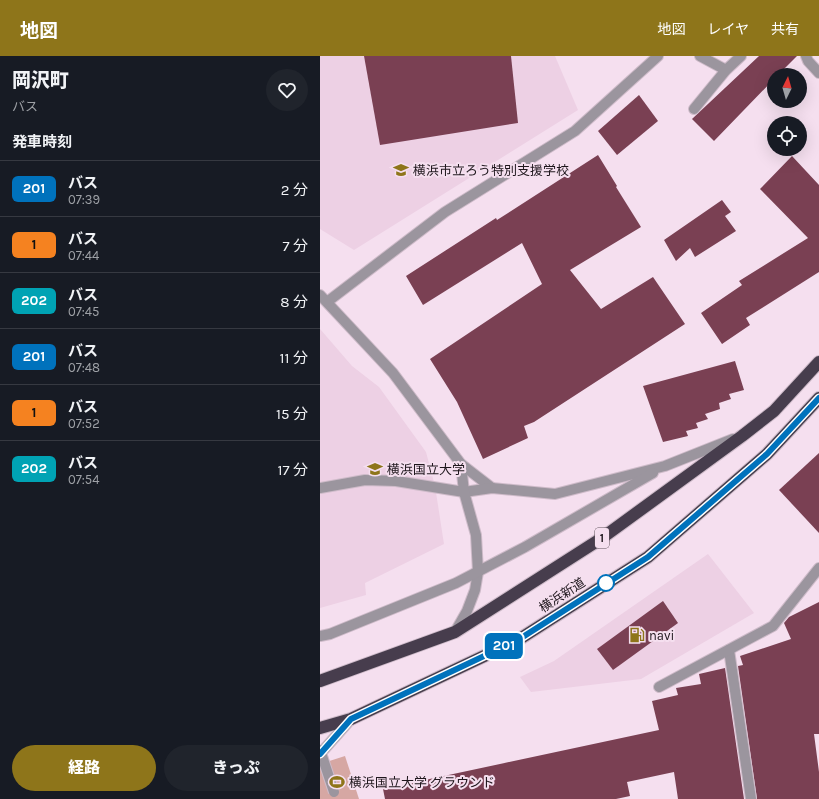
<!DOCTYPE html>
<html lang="ja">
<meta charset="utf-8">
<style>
:root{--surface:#171b24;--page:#20242c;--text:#f1f3f6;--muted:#9ea1a6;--line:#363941;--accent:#8e751a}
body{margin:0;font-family:Karla,"Noto Sans JP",sans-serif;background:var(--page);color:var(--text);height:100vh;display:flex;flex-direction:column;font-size:15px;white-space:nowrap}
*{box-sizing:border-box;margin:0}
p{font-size:13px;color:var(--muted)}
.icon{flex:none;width:22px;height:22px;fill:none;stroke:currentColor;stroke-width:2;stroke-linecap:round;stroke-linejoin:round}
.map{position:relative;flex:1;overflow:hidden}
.drawer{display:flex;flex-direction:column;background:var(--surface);width:320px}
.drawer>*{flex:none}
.badge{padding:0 8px;border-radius:6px;font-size:14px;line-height:26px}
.needle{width:26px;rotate:5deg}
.buttons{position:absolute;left:447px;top:12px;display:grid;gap:8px}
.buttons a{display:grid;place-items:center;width:40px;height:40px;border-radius:50%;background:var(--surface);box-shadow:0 4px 16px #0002;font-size:20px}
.map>.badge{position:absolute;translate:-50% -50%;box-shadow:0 0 0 2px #fff}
h2{padding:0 12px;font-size:15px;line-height:36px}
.round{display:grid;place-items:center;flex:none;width:42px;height:42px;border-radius:21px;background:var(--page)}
.overview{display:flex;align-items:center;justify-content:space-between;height:68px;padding:0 12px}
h1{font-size:19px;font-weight:800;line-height:30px}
.cta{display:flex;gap:8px;margin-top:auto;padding:8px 12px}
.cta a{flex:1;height:46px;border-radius:24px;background:var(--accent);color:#fff;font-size:16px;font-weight:800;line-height:46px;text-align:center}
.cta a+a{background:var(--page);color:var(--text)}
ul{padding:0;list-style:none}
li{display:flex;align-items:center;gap:12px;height:56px;padding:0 12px;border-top:1px solid var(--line)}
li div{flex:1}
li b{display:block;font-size:15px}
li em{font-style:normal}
li .badge{min-width:44px;font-weight:700;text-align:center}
header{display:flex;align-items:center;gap:24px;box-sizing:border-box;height:56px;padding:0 20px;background:var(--accent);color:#fff}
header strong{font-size:19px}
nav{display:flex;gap:22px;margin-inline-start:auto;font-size:14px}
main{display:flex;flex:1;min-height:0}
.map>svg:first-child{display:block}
</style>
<header>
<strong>地図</strong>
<nav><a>地図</a><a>レイヤ</a><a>共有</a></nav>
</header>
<main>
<section class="drawer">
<div class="overview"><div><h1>岡沢町</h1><p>バス</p></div><a class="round"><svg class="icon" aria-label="heart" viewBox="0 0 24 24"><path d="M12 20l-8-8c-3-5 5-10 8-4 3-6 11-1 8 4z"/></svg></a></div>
<h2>発車時刻</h2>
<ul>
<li><span class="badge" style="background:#0072bc;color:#fff">201</span><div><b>バス</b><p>07:39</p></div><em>2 分</em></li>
<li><span class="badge" style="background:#f58220;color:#111">1</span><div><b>バス</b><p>07:44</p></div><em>7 分</em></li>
<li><span class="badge" style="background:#00a3b4;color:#fff">202</span><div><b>バス</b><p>07:45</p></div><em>8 分</em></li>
<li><span class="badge" style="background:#0072bc;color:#fff">201</span><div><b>バス</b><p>07:48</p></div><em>11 分</em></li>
<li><span class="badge" style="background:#f58220;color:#111">1</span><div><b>バス</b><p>07:52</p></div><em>15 分</em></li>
<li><span class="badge" style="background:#00a3b4;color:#fff">202</span><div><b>バス</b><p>07:54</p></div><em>17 分</em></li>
</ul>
<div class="cta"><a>経路</a><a>きっぷ</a></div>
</section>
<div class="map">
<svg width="499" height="743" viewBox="0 0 499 743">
<rect width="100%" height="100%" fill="#f5dfef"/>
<!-- built -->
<g fill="#edd0e4">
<polygon points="0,0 235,0 258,54 34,194 0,173"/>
<polygon points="0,273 32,310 59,331 106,396 115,430 124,488 45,527 46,539 0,552"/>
<polygon points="388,498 434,557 321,623 211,636 200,621 234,605"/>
</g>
<!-- green -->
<polygon fill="#d6a7a3" points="25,700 39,743 0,743 0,708"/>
<!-- building -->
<g fill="#7a4053">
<polygon points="44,0 191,0 198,67 60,89"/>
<polygon points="439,0 477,0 458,19 454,19 454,23 394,85 372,63"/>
<polygon points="319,39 338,65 297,99 278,75"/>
<polygon points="278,99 297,130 296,131 321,171 250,214 281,253 333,221 365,268 214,366 204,370 208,382 163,403 137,346 110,303 222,228 202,187 103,249 86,220 176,162 177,164"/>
<polygon points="472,100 499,129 499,216 426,262 430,269 402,288 381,257 422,229 419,225 488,182 440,133"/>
<polygon points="402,144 411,156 405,160 416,175 375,201 370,192 356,205 344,184"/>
<polygon points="415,305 424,334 409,338 411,343 399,347 400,353 385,358 388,363 376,367 378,372 366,375 368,380 343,386 323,330"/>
<polygon points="499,397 499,477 459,434"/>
<polygon points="343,545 358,567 293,614 277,593"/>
<polygon points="499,546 499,678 494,678 499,716 499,743 437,743 418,610 423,609 420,600 471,583 464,567 469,561"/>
<polygon points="405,612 424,743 358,743 354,716 307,726 310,740 296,743 65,743 63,733 339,674 332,645 358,639 356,632 381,628 379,618"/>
</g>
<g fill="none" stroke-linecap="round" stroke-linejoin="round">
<!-- minor casing -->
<g stroke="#cebbc9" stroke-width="12">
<g id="minor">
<polyline points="380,0 406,14"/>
<polyline points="486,0 488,5 499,17"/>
<polyline points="374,53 406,14 421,0"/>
<polyline points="0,239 73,317 141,408 172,432"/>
<polyline points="7,246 125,156 255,75 338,0"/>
<polyline points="0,432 45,424 76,425 144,436 172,432 235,438 345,410 413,383"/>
<polyline points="135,576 147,555 155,534 158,516 156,479 144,436 141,408"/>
<polyline points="0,580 10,578 136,527 205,491 333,417"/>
<polyline points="409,594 431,743"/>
<polyline points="339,631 453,570 499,512"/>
<polyline points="0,698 31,663"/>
</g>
</g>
<!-- highway casing -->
<g stroke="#cebbc9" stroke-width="14">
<g id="highway">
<polyline points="0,625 135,576 282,482 422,380 454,355 499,306"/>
<polyline points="0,672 31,663 198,584 328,501 447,398 499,342"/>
</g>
</g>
<!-- minor -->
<use href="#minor" stroke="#9b959e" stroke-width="10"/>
<!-- highway -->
<use href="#highway" stroke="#473d4d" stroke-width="12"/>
<!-- minor-bridge casing -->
<g stroke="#cebbc9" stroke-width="12" stroke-linecap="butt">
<polyline id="minor-bridge" points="0,694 14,736"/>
</g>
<!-- minor-bridge -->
<use href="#minor-bridge" stroke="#9b959e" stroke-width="10"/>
</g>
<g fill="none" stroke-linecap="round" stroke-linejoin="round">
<!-- line casing -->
<g stroke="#fff" stroke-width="9">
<polyline id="line" points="0,698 31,663 198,584 328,501 447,398 499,342"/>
</g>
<!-- line -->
<use href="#line" stroke="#0072bc" stroke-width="6"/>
</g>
<!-- icons -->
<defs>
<g id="school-bare" transform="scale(1.2)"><path d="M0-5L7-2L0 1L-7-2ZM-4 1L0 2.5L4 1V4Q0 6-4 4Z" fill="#8e751a" stroke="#f5dfef" stroke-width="2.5" paint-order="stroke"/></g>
<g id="university-bare" transform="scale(1.2)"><path d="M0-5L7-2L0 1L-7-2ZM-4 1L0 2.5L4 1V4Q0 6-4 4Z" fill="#8e751a" stroke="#f5dfef" stroke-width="2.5" paint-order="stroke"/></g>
<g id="fuel-bare" transform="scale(1.2)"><path d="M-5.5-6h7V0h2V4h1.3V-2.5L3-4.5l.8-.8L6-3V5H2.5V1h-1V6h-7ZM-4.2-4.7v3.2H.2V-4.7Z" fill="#8e751a" stroke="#f5dfef" stroke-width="2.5" paint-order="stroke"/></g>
<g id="stadium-bare" transform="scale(1.2)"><path d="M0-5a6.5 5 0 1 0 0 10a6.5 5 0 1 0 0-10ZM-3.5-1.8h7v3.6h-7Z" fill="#8e751a" stroke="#f5dfef" stroke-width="2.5" paint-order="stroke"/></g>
</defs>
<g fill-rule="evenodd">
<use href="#school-bare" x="81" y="114"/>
<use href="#university-bare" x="55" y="413"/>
<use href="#fuel-bare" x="317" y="579"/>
<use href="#stadium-bare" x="17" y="726"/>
</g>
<!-- markers -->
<circle fill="#fff" stroke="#0072bc" stroke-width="2" cx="286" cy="527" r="8"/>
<g text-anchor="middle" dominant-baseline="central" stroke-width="4" stroke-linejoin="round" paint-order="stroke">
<!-- shield labels -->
<rect fill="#f5dfef" stroke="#5e525b" stroke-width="1" x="275" y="472" width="14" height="20" rx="3"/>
<g font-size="12" font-weight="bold" fill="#1e161c">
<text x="282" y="482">1</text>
</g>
<!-- poi labels -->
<g font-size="13" fill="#1e161c" stroke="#f5dfef" text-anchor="start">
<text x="93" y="114">横浜市立ろう特別支援学校</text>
<text x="67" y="413">横浜国立大学</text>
<text x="329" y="579">navi</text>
<text x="29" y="726">横浜国立大学 グラウンド</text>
</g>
<!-- street labels -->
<g font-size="13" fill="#1e161c" stroke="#f5dfef">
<text transform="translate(242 539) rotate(-33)">横浜新道</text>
</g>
</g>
</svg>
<div class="buttons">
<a><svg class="needle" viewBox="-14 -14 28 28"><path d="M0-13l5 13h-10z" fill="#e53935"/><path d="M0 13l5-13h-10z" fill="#9ea1a6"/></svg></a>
<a><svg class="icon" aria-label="locate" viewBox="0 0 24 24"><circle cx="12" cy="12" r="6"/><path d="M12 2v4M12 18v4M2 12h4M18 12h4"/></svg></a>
</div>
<b class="badge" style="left:184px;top:590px;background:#0072bc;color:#fff">201</b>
</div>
</main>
